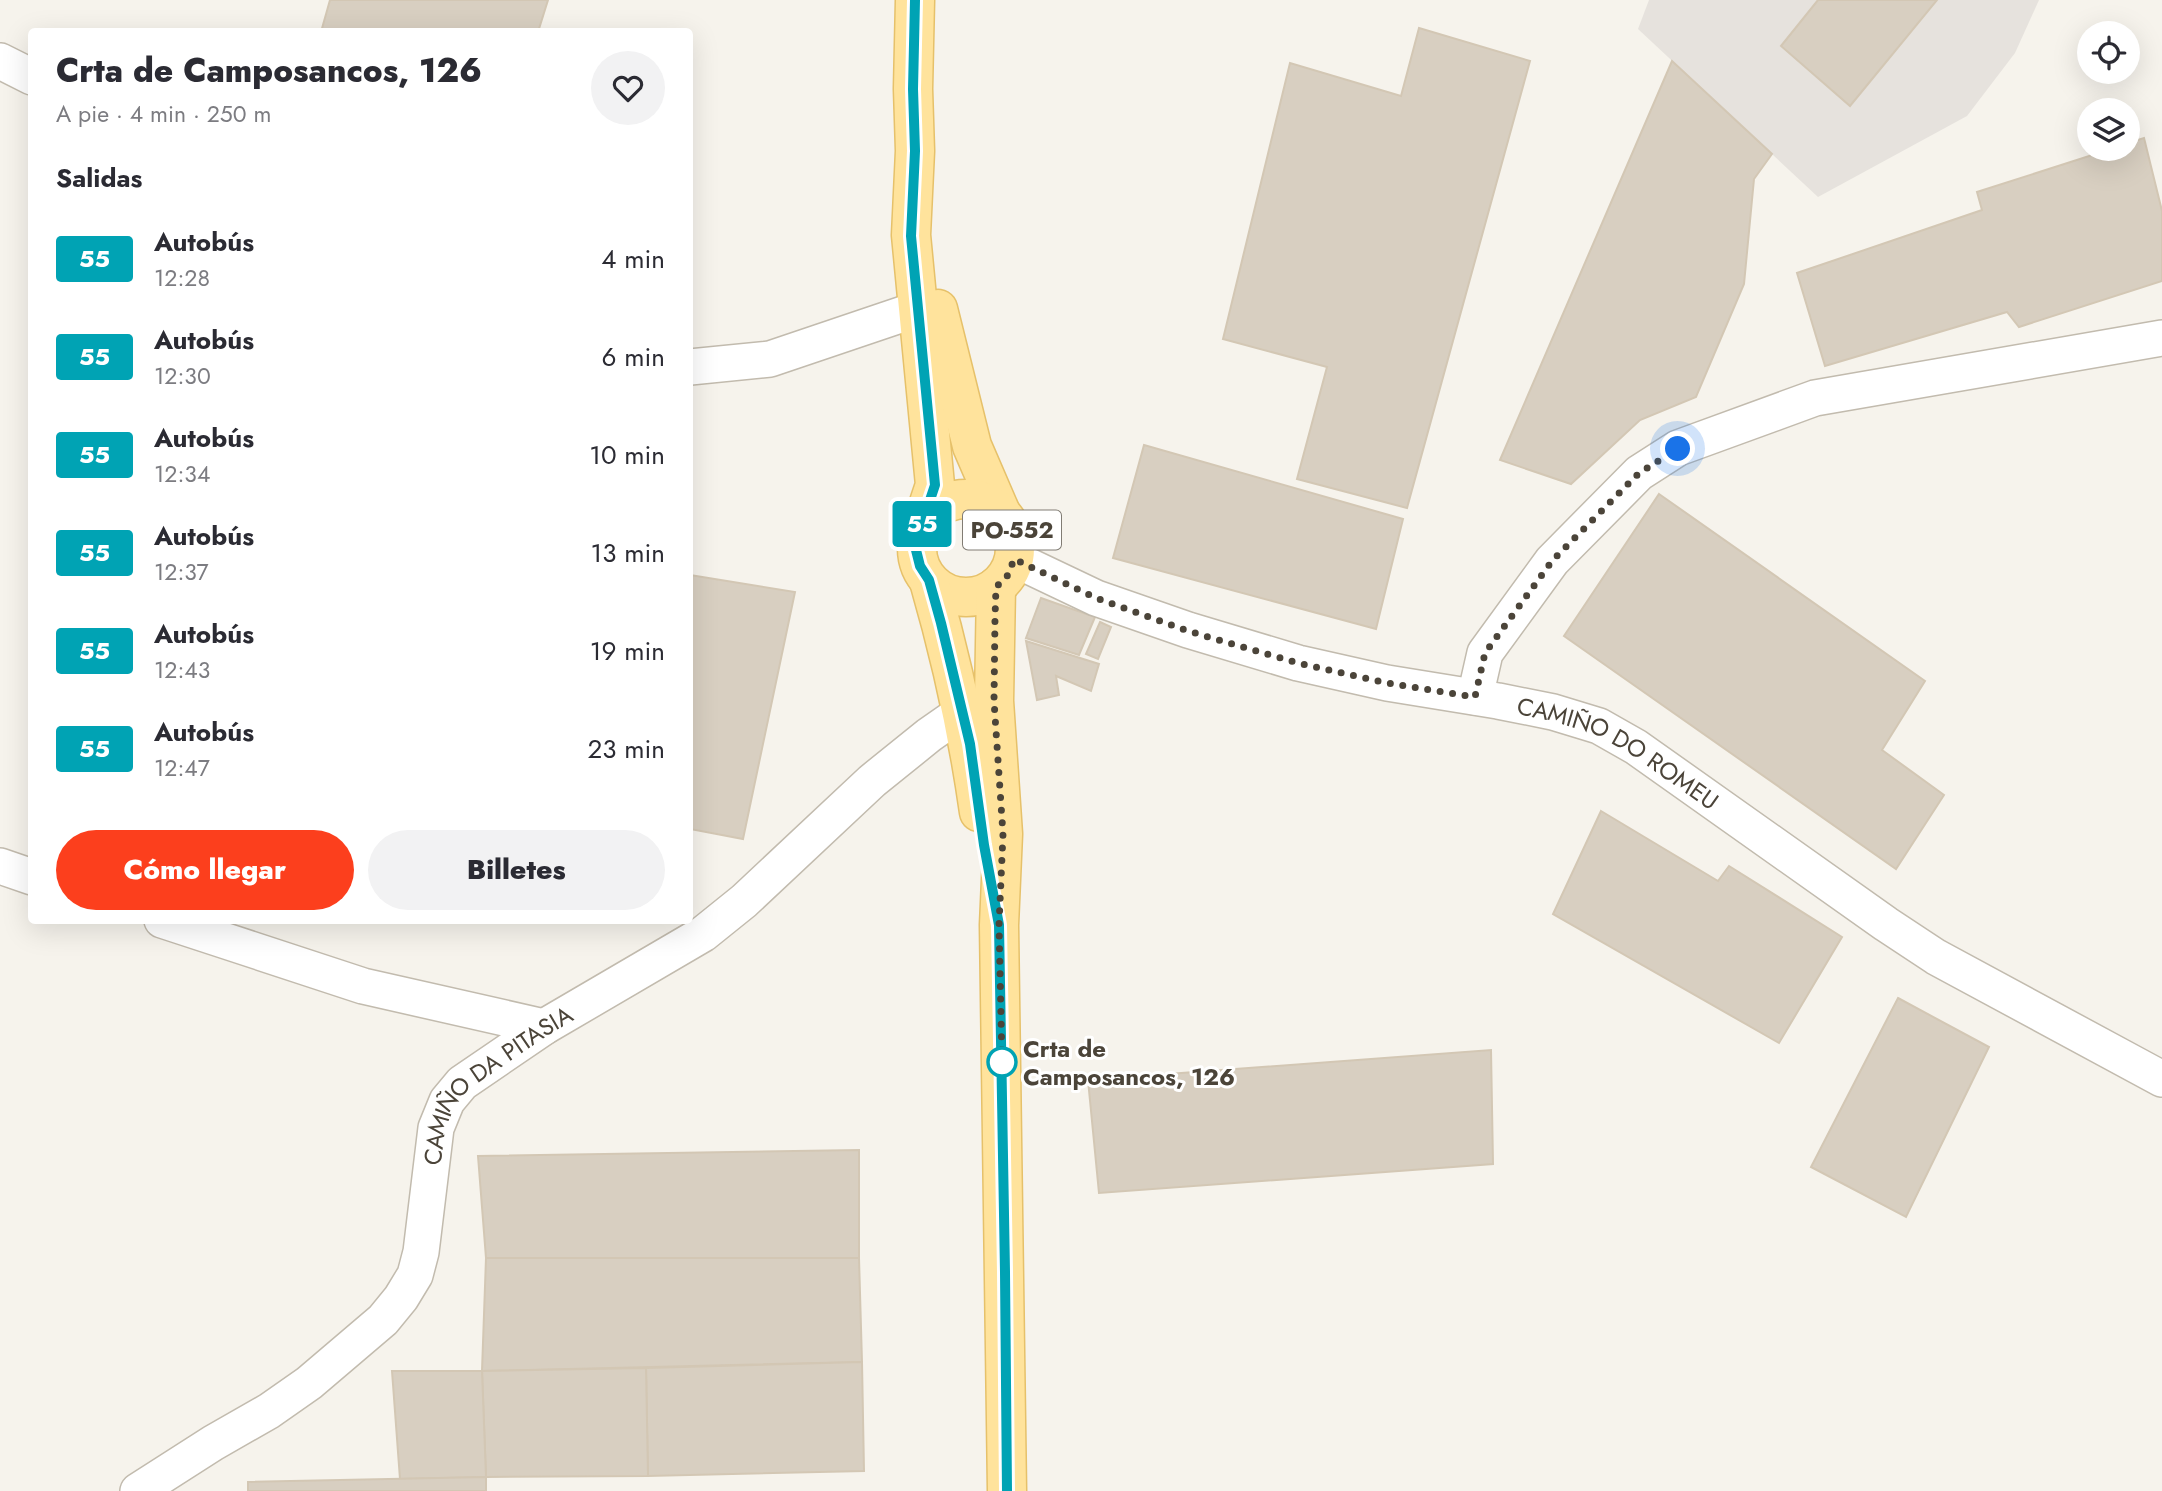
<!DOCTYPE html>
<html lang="es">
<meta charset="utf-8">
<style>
:root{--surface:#fff;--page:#f2f2f3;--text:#2b2b33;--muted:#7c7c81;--accent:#fc3f1d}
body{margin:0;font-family:Jost,sans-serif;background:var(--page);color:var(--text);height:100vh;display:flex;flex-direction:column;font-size:26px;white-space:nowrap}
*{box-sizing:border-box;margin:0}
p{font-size:23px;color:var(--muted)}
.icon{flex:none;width:38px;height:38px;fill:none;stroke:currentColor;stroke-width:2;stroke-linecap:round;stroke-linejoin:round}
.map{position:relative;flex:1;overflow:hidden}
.side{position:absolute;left:28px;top:28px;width:665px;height:896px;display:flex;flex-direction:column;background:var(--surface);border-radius:7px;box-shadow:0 7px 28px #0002}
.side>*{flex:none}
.badge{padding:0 14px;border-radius:5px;font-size:24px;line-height:46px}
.buttons{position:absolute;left:2077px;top:21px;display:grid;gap:14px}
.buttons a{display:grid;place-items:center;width:63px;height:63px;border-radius:50%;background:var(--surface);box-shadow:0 7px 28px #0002;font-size:35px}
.you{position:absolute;width:35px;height:35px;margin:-18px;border:5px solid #fff;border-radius:50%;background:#1a73e8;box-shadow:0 0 0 10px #1a73e833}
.map>.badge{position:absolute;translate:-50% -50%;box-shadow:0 0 0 4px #fff}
h2{padding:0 28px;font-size:26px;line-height:63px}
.round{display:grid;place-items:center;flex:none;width:74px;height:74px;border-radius:37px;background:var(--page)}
.head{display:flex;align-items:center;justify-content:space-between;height:119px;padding:0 28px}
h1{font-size:33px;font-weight:800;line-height:52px}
.button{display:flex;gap:14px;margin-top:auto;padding:14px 28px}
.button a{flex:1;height:80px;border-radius:42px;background:var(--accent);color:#fff;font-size:28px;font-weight:800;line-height:80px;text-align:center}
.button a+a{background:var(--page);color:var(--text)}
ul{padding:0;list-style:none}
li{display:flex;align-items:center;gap:21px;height:98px;padding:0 28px}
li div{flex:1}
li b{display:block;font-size:26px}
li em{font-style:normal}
li .badge{min-width:77px;font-weight:700;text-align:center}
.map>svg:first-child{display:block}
</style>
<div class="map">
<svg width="2162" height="1491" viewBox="0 0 2162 1491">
<rect width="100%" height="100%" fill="#f6f3ec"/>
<!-- industrial -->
<polygon fill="#e6e2dd" points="1649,0 2039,0 2015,53 1967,116 1818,197 1638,29"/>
<!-- building -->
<g fill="#d8cfc1" stroke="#d3c7b4" stroke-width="2">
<polygon points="330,0 548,0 538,32 321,32"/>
<polygon points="1818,0 1937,0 1850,106 1781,46"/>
<polygon points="1419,28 1530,61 1407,508 1297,479 1327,367 1223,339 1290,63 1401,96"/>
<polygon points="1672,61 1772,154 1754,179 1744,284 1696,397 1640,420 1571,484 1500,460"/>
<polygon points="2144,138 2162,211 2162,281 2019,327 2007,312 1825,366 1797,273 1982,210 1977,192 2111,149 2128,149 2128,143"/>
<polygon points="1144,445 1403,519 1376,629 1113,558"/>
<polygon points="1659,494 1925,681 1882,750 1944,795 1896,869 1564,636"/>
<polygon points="690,575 795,592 743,839 690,829"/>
<polygon points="1041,598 1095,617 1079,655 1026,638"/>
<polygon points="1100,622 1111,627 1098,659 1086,654"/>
<polygon points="1026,641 1099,664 1091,691 1056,676 1059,695 1037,700"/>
<polygon points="1601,811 1718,881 1729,866 1842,937 1779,1043 1553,914"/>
<polygon points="1898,998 1989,1047 1906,1217 1811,1167"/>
<polygon points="1491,1050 1493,1164 1099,1193 1088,1080"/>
<polygon points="859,1150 859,1258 486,1258 478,1156"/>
<polygon points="486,1258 859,1258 862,1362 482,1371"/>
<polygon points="862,1362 864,1471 648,1476 646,1368"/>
<polygon points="646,1368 648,1476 486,1477 482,1371"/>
<polygon points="392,1371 482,1371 486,1477 400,1479"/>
<polygon points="486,1477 486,1491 248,1491 248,1482"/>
</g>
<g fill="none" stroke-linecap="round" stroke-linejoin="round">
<!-- minor casing -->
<g stroke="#c2bbae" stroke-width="38">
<g id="minor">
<polyline points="0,61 32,77"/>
<polyline points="690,367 770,359 918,309"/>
<path id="s1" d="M1014,559L1096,598L1188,630L1298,663L1387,683L1498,701L1553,712L1599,726L1636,747L1886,924L1936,957L2162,1079"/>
<polyline points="1475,697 1485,653 1552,561 1639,473 1678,448 1815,398 2162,338"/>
<polyline points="0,866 32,877"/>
<polyline points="162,920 363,986 544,1027"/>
<path id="s2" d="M138,1491L213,1443L269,1411L309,1383L383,1320L401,1298L415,1275L421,1252L436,1128L447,1101L462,1083L544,1027L703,934L744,901L872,781L929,735L962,712"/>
</g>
</g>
<!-- major casing -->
<g stroke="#e6c16a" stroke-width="41">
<g id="major">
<polyline points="915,0 913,89 915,151 911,235 935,485 919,533"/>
<polyline points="938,309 972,446 1001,513"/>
<circle cx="966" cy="548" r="49"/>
<path d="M929,581C951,657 968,734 979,812"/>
<polyline points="996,587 994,701 1003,834 999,925 1007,1491"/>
</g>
</g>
<!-- minor -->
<use href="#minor" stroke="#fff" stroke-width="35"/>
<!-- major -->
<use href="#major" stroke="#ffe39c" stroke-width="38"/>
</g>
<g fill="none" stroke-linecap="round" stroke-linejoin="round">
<!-- line casing -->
<g stroke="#fff" stroke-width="16">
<polyline id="line" points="915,0 913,89 915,151 911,236 935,485 919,533 916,550 920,566 929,580 941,623 970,744 984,845 999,925 1005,1272 1007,1491"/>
</g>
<!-- line -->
<use href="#line" stroke="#00a3b4" stroke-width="10"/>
<!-- walk -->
<polyline stroke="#4b4439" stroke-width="7" stroke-dasharray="0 12.6" points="1002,1062 999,925 1003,834 994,701 995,618 996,587 1008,575 1014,559 1096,598 1188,631 1298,663 1387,683 1475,697 1485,653 1552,561 1639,473 1678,449"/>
</g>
<!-- markers -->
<circle fill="#fff" stroke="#00a3b4" stroke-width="3.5" cx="1002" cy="1062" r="14"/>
<g text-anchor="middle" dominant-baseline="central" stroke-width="6" stroke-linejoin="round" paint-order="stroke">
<!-- shield labels -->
<rect fill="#fff" stroke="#817c74" stroke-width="2" x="963" y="510.5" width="98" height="39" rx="5"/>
<g font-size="23" font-weight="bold" fill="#4b4439">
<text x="1012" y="530">PO-552</text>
</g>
<!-- street labels -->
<g font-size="24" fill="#4b4439" stroke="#fff">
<text stroke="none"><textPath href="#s1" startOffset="639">CAMIÑO DO ROMEU</textPath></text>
<text stroke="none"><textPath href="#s2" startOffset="576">CAMIÑO DA PITASIA</textPath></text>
</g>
<!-- stop labels -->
<g font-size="24" font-weight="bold" fill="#4b4439" stroke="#fff" text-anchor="start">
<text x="1023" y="1048">Crta de<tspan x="1023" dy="28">Camposancos, 126</tspan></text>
</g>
</g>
</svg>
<div class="buttons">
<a><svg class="icon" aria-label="locate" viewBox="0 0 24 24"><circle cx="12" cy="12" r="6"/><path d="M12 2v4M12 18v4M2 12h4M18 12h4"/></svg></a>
<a><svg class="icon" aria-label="layers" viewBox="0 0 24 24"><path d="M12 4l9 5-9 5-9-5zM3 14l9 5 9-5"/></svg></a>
</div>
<div class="you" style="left:1678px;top:449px"></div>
<b class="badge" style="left:922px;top:524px;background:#00a3b4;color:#fff">55</b>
<section class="side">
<div class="head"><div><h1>Crta de Camposancos, 126</h1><p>A pie · 4 min · 250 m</p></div><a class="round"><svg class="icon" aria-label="heart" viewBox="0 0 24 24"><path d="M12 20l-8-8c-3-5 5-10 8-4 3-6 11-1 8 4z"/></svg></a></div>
<h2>Salidas</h2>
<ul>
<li><span class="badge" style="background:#00a3b4;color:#fff">55</span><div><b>Autobús</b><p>12:28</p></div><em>4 min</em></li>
<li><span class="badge" style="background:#00a3b4;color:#fff">55</span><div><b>Autobús</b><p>12:30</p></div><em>6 min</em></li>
<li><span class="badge" style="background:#00a3b4;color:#fff">55</span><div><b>Autobús</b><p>12:34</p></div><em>10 min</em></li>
<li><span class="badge" style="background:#00a3b4;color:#fff">55</span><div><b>Autobús</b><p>12:37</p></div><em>13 min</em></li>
<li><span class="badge" style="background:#00a3b4;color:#fff">55</span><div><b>Autobús</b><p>12:43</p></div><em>19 min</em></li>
<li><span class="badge" style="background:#00a3b4;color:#fff">55</span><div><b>Autobús</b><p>12:47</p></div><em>23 min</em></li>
</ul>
<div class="button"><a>Cómo llegar</a><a>Billetes</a></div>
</section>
</div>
